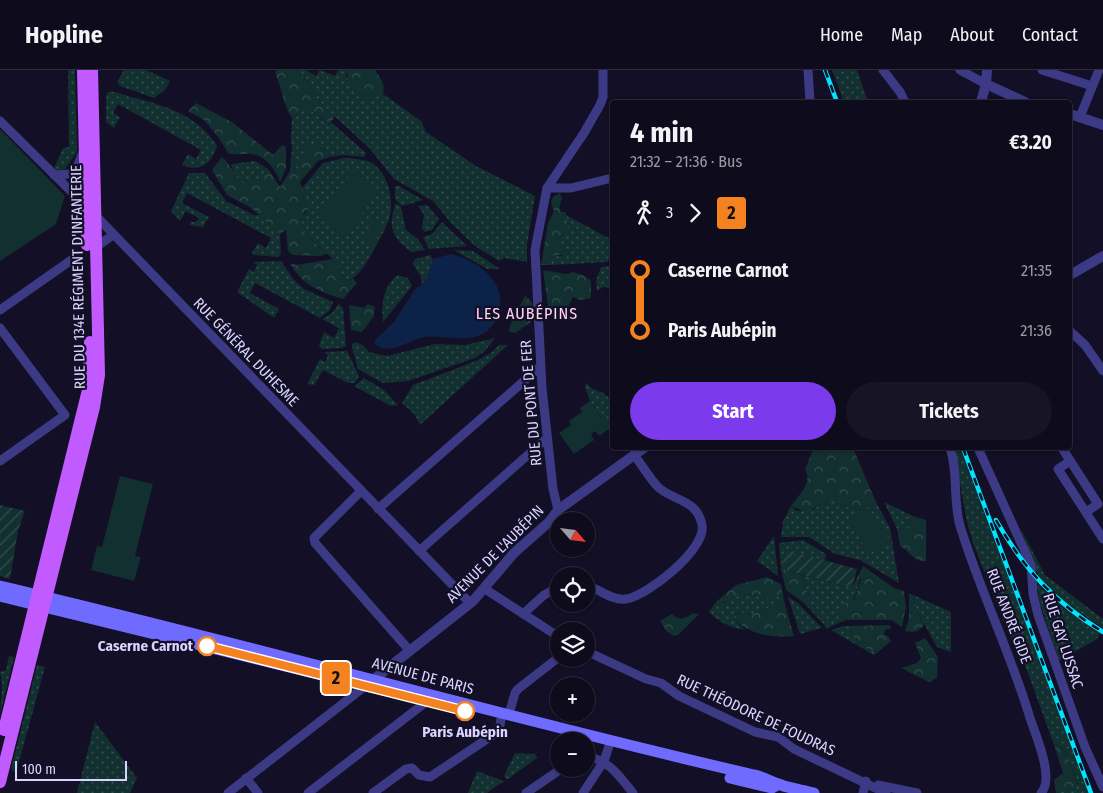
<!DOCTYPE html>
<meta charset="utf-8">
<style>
:root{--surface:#0e0b1c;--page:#171425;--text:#f1f3f6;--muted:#9b9ba3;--line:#2e2b3b;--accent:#7c3aed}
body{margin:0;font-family:"Fira Sans Condensed",sans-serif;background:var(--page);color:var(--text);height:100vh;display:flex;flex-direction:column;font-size:19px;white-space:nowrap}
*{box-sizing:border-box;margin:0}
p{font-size:16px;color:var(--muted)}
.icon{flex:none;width:28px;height:28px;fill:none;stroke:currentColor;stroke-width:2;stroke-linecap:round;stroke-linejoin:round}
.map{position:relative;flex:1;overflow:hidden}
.sheet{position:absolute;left:610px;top:30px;width:462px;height:350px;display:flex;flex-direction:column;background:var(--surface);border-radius:5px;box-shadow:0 1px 4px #0004,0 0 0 1px var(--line)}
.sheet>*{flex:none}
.badge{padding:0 10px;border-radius:4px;font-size:18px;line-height:32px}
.needle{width:32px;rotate:118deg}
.fabs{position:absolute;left:550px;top:442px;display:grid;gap:10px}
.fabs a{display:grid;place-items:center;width:45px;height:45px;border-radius:50%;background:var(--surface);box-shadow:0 1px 4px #0004,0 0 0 1px var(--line);font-size:25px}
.scale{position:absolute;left:15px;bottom:12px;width:112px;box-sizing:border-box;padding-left:5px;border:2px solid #d9d4ff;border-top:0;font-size:14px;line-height:18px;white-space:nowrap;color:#d9d4ff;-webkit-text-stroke:4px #130f26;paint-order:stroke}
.map>.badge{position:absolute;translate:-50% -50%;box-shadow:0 0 0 2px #fff}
.legs{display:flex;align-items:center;gap:8px;height:55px;padding:0 20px;font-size:16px}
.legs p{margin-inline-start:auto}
.summary{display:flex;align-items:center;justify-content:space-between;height:85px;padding:0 20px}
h1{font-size:28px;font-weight:700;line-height:38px}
.button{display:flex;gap:10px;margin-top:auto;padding:10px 20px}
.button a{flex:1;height:58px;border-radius:30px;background:var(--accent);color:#fff;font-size:20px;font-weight:700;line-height:58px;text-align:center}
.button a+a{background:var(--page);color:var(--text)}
ul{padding:0 20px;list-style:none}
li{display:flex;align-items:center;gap:18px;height:60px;font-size:19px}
li i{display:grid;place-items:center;width:8px;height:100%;margin:0 6px;background:currentColor}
li i::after{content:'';width:12px;height:12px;margin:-6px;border:4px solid;border-radius:50%;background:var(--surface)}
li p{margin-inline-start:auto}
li:first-child i{background:linear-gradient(#0000 50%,currentColor 0)}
li:last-child i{background:linear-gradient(currentColor 50%,#0000 0)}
header{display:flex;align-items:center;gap:30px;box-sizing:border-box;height:70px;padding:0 25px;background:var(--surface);border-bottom:1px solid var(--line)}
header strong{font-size:24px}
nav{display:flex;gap:28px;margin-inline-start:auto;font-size:18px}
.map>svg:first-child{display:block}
</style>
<header>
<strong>Hopline</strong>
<nav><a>Home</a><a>Map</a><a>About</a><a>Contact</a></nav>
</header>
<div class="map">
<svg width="1103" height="723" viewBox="0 0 1103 723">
<defs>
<pattern id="grass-dots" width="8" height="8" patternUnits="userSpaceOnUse" patternTransform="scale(1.25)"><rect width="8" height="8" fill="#12302f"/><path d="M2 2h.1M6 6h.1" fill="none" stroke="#344d4e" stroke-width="1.8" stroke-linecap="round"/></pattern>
<pattern id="forest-crowns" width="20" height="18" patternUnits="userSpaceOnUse" patternTransform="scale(1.25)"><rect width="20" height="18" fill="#12302f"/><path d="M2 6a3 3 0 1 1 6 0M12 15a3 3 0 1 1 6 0" fill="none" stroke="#344d4e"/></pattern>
<pattern id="garden-furrows" width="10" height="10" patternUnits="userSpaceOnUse" patternTransform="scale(1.25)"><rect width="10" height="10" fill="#12302f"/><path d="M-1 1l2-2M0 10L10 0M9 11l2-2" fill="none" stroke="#344d4e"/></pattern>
</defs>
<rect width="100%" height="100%" fill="#130f26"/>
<!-- grass -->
<g fill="url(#grass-dots)">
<polygon points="68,0 75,0 77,82 65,99 57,101 54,98 63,78 69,77"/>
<polygon points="124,0 146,0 170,11 165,20 154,28 120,16 117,12"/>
<polygon points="298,0 306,0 316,6 320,0 335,6 338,0 346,0 346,7 376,26 383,24 421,51 426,62 476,96 535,126 527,175 527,192 504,188 499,191 475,176 451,153 433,131 394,109 370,79 317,30 312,18"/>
<polygon points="832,0 857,0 868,32 844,32"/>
<path d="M108,22C117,21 123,25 131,27C165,35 196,45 217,75C213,93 200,103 182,95L188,84L196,89L201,80L118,34L113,43L120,47L114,58L106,52V27Z"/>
<polygon points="305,39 309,39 329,54 332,53 366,83 364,87 344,85 330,87 319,76 304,79 303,90 295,103 291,70 292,48"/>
<path d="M344,88C352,88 360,89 368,91C388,99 395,131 389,149C385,160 379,171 373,181C366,194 360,206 346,212L333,189L306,165L300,147L307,142L303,117L323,93Z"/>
<polygon points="255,91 268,99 258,111 243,114 235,108 231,94"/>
<polygon points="189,103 205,103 226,131 254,145 261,145 280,164 281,184 278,187 254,185 252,183 258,173 266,178 271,168 187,123 182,133 209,147 203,157 189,155 191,152 196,152 199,148 186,141 180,151 171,141"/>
<polygon points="395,116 399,116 423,130 402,136 395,129"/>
<path d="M396,133L401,137L406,160L418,169L425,180L411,182C392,166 387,158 396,133Z"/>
<polygon points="427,135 439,149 432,160 425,162 422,159 424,145 418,136"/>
<polygon points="566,145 612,170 608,192 550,195 551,184 560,186 570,184 558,171 568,158"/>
<polygon points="442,152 467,176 429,179 423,167 432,164"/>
<polygon points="454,180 473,181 500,199 487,199"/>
<polygon points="430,185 433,189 428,207 422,214 421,207 413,194 415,189"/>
<polygon points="281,191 294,210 304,219 333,232 330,240 320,248 255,213 250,223 279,239 274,248 237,222 249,199 254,202 257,195 253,192"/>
<polygon points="612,196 612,218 603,217 597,221 596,211 601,197"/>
<path d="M397,205L408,208L412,216L383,252C381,234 383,218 397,205Z"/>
<polygon points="339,234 343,238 346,276 342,278 322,279 319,276 324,262 334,268 339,258 322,249 332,243"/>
<polygon points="495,268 485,281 475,288 408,311 383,313 358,299 352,278 352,274 356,272 364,276 369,282 387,286 435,274 465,275"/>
<polygon points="499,275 508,275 420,355 415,345 402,333 413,315 476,291 491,283"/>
<polygon points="347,281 359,306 355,313 348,313 323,300 314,315 307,314 320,289 325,292 328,285 324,282"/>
<polygon points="364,308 384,320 398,335 391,336 354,316"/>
<path d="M586,313C592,320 596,320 603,323C615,329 612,345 612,357L609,359L590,331L585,317Z"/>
<path d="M954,378H960L1089,723H1056L1078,715C1073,700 1069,679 1053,672L1022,587L1007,560L973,473L966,448Z"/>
<polygon points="830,430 838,435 863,440 876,432 890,458 899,513 860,490 835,484 809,467 781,467 783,451 791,436 797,441 813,440 820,434"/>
<polygon points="884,432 913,446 910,458 897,459"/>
<polygon points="1021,459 1045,505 1103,549 1103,558 1063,532 1040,511"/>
<polygon points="774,466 778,506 757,491"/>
<polygon points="803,470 826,484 825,491 786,480 781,499 779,473"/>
<path d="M863,496L866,498C859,505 859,518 854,528C851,535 844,541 839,547L846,550L827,558L804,533L809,526L802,505L852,518Z"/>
<polygon points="1037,514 1066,540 1100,563 1097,569 1059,591 1040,533"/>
<path d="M740,523L769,528L783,525L784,531L751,545L740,542L734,546L735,551L745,560C730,557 720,553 709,542L716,532L724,533Z"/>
<polygon points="913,525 951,542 951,582 937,577 916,539"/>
<polygon points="788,527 798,533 822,558 800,564"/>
<path d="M844,556H849C850,570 866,577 877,583L874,585L831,560Z"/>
<polygon points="9,586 14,587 0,645 2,613 0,602 6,600"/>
<polygon points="37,595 45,597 16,703 11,699"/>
<polygon points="95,652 137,708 130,723 77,723"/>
<polygon points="515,683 535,684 537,688 508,709 505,708 504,706"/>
<polygon points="477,701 504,711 487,723 468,723"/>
</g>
<!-- forest -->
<g fill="url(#forest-crowns)">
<path d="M277,0H298L312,18L317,30L335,46L330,54L309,39H305L292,48C283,35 282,18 275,3Z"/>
<path d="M346,0H375C380,8 386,14 383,24L370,30L351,19Z"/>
<path d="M196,33L232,52L273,85L282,75L286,77V98L280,112C276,100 266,86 252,84C244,83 237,86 228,83L219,68L204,50L188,41Z"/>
<path d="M308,76H319L330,87L318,91L300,112L310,136L300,148L306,165L327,184L320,186L292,185L288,181L286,160L280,164L251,138L227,125L212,100L222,87C232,95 233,106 243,113L249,110H258L268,99L280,117L290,101L292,77L295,102L303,90L304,79Z"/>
<polygon points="560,123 562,128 559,138 561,142 566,142 568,158 558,171 571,185 551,185 550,195 541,195 548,153 554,141 551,133 553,127"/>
<path d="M333,189L346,212L353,209L357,213L343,229C320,222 302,215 290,193L296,195Z"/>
<polygon points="543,200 567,204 573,202 583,205 591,211 591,228 580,230 573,227 566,241 548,236"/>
<path d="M525,225L532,233L531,252L515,263L509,262C510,249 520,238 525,225Z"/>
<polygon points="368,234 375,237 374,246 362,262 351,260 349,235 364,238"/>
<path d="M814,378H853L876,432L863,440L838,435L830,430L820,434L807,443L791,436C799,425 813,413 805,399Z"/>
<path d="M913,446L926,450V491C913,492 911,482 900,476L897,459L910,457Z"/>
<polygon points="866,498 894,518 904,521 906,537 902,557 891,550 846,550 839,547 838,543 842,534 854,530 861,510 861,503"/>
<polygon points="781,499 802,505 809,527 804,533 786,520"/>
<path d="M767,507L781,514L783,525L769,528L740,523C734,531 727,533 716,532L736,515Z"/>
<path d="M909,524L913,525L916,539L924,555C918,562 914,563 905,561L909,548Z"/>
<path d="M784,531L794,566C770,568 754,565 735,551L734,546L740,542L751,545Z"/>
<path d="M693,543L699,544L678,565L674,566L667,562L660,551L672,544C679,551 685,549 693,543Z"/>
<path d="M889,555L891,558L885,560L884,565L888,566L891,571L877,583C866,577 850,570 849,556Z"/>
<polygon points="925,568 938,587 937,608 929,612 901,598 917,593 921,588 915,573"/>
<path d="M1053,672C1069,679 1073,700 1078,716L1056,723L1054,710L1063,703Z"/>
</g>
<!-- garden -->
<g fill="url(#garden-furrows)">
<polygon points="0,435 25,441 18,461 10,509 0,506"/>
<polygon points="786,480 857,499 852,518 781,499"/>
</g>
<!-- pitch -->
<g fill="#12302f">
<polygon points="0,59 65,126 56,154 0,191"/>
<polygon points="352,101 379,121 346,166 319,146"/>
<polygon points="373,150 384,155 374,174 363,169"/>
<polygon points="590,331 609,359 599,366 595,361 591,364 594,370 574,384 559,363 571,355 569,351 582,342 580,338"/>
<polygon points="120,406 153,414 135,486 141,487 134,511 91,500 97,476 102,477"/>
<polygon points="869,438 890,471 869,484 849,451"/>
</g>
<!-- water -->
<path fill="#0c2248" d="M451,184C476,190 505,210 500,238C498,249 493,257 484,263C466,274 443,264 424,267C409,270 388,287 375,274V270L394,252L416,218C428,215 429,200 433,189Z"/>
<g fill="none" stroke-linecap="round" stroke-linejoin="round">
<!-- minor -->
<g stroke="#3d3a85" stroke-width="9">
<polyline points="808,0 810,32"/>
<polyline points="883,0 900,22 905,32"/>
<polyline points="960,0 986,14"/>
<polyline points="1042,0 1092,16"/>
<polyline points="1080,47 1099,0"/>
<polyline points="0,51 96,146 470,533"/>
<polyline points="54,105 70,104 77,97 83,82"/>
<polyline points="547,118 571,118 612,108"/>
<polyline points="96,177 113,165"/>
<polyline points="0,240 77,186"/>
<polyline points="0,258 65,345 0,391"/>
<polyline points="1070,261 1085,275 1103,301"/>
<path d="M950,378C959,404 952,432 961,459C981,523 1011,584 1030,648C1036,666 1055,709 1041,723"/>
<polyline points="978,378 1031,495 1033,524 1038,545 1085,677 1103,717"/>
<polyline points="1062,378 1098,434 1086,442"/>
<polyline points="1070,391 1058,399 1103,469"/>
<polyline points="361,421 314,468 315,473 410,581"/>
<polyline points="378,439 540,297"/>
<polyline points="558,440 553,419 542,318 535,180 547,118 584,63 600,35 603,27 603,0"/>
<polyline points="419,481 547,368"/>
<path d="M586,515C599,519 612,531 626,529C647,526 707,479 702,455C697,428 671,431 657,416C649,407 642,395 634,385"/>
<polyline points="485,519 559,567"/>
<polyline points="523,544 544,525 559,517"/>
<polyline points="586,581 646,609 661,613 679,626 755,662 778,667 794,679 886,723"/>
<polyline points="509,644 515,623 518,619 559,587"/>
<path d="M586,685C611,693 617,703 633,723"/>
<polyline points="246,708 258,723"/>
<polyline points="878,715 917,723"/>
<polyline points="228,723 368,614"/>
<polyline points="308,723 426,632"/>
<polyline points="373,723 406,699 412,698 419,705 430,707 499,661 501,649"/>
<polyline points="526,723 561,699"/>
<polyline points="583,723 604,691 609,676"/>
<polyline points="863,723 866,711"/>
</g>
<!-- tertiary -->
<g stroke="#3d3a85" stroke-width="10">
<polyline points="986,14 1025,32"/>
<polyline points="981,32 986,14 987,0"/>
<polyline points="1070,44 1103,55"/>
<polyline points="1070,205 1103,186"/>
<polyline points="369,613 473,531 514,483 549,452 558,440 644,378"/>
</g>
<!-- secondary -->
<g stroke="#6f6bff" stroke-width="11">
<path d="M0,516C252,575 501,647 754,705C764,707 772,712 781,715C792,719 803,720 814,723"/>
<polyline points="0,526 468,641"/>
<polyline points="730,708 772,718 779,714"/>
</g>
<!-- primary -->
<g stroke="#c25bff" stroke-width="12">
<polyline points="83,0 87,175"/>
<polyline points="4,660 88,320 90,272"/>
<polyline points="0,712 94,337 99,305 92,0"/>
</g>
<!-- rail casing -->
<g stroke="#00e5ff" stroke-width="4.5">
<g id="rail">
<polyline points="825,0 837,32"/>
<polyline points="963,378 1091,723"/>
<path d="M996,450C1024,499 1054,532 1103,562"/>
</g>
</g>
<!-- rail -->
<use href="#rail" stroke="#130f26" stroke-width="2.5" stroke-dasharray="8" stroke-linecap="butt"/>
</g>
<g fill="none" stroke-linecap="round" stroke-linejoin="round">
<!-- line-1 casing -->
<g stroke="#fff" stroke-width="11">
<polyline id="line-1" points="207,576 465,641"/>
</g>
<!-- line-1 -->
<use href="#line-1" stroke="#f58220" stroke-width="8"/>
</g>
<!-- markers -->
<g fill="#fff" stroke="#f58220" stroke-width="2.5">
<circle cx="207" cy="576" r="9"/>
<circle cx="465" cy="641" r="9"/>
</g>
<g text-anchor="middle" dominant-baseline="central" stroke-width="4.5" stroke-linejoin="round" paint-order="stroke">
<!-- street labels -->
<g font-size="15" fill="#d9d4ff" stroke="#130f26">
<text transform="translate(78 207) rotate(-91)">RUE DU 134E RÉGIMENT D'INFANTERIE</text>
<text transform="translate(246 282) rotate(46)">RUE GÉNÉRAL DUHESME</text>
<text transform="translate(531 333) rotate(-95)">RUE DU PONT DE FER</text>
<text transform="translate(495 484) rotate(-45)">AVENUE DE L'AUBÉPIN</text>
<text transform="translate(1009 546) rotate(69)">RUE ANDRÉ GIDE</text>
<text transform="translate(1063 571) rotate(72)">RUE GAY LUSSAC</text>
<text transform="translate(423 606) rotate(15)">AVENUE DE PARIS</text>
<text transform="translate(756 645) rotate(25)">RUE THÉODORE DE FOUDRAS</text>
</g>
<!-- stop labels -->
<g font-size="15" font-weight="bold" fill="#d9d4ff" stroke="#130f26" text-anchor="end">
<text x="193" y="576">Caserne Carnot</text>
<text x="465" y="662" text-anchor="middle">Paris Aubépin</text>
</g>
<!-- neighbourhood labels -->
<g font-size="16" letter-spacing="1" fill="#ffd6f0" stroke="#130f26">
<text x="527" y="243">LES AUBÉPINS</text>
</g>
</g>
</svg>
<div class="fabs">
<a><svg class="needle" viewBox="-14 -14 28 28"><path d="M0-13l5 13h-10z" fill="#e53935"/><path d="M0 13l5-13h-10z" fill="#9b9ba3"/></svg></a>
<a><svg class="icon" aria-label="locate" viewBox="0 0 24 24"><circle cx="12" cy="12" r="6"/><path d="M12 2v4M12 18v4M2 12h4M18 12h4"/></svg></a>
<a><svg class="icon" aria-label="layers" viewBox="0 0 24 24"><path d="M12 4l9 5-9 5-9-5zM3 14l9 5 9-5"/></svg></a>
<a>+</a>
<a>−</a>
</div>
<div class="scale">100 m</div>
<b class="badge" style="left:336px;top:608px;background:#f58220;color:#111">2</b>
<section class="sheet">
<div class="summary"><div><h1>4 min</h1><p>21:32 – 21:36 · Bus</p></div><b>€3.20</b></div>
<div class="legs"><svg class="icon" aria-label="walk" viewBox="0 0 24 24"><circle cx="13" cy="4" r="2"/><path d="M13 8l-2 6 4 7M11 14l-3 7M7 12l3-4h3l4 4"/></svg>3<svg class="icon" aria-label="forward" viewBox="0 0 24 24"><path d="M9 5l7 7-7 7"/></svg><b class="badge" style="background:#f58220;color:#111">2</b></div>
<ul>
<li><i style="color:#f58220"></i><b>Caserne Carnot</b><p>21:35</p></li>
<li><i style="color:#f58220"></i><b>Paris Aubépin</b><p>21:36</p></li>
</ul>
<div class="button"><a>Start</a><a>Tickets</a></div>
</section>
</div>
